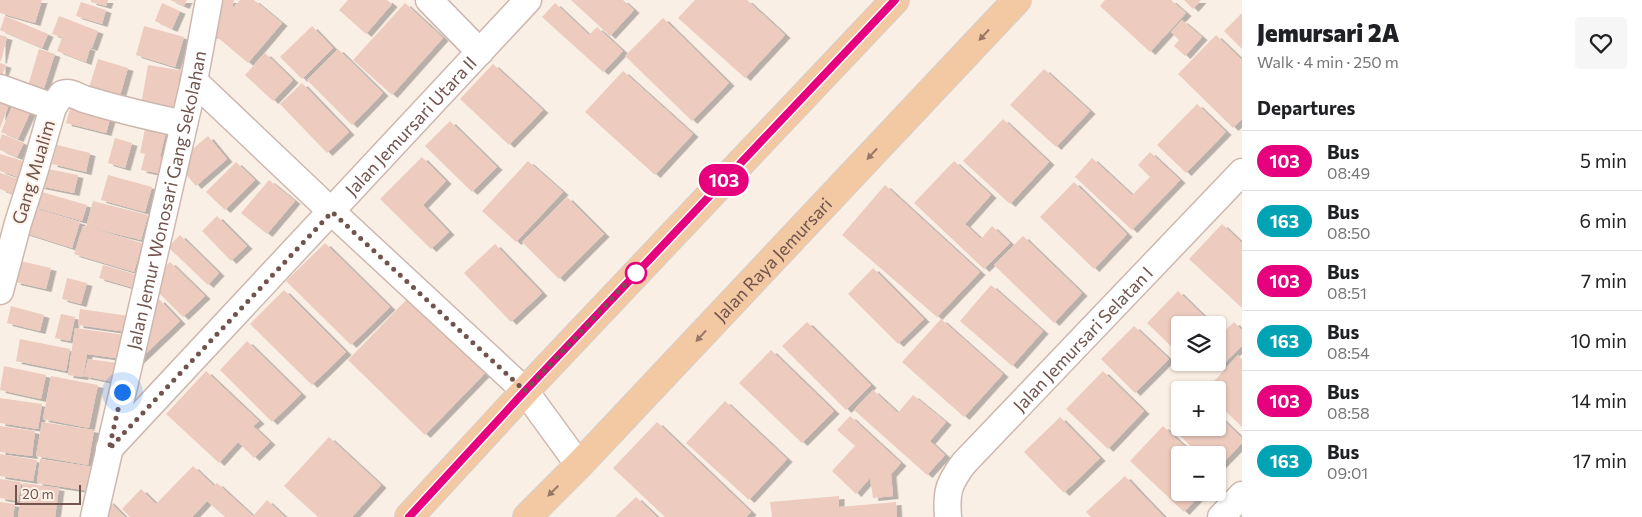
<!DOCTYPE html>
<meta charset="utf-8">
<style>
:root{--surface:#fff;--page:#f6f6f6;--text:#202124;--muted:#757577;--line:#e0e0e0}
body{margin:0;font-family:Commissioner,sans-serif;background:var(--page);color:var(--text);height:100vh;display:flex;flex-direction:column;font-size:19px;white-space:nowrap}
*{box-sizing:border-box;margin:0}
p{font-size:16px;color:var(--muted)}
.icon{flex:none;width:28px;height:28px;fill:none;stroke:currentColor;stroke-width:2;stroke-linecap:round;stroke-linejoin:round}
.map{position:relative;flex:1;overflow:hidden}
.details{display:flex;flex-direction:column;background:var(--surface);width:400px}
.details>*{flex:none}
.badge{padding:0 10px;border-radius:16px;font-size:18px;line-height:32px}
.fabs{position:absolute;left:1171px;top:316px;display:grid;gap:10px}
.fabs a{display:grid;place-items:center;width:55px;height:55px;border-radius:5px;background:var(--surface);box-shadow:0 1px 4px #0004;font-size:25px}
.scale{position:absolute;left:15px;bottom:12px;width:66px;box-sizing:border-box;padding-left:5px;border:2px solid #71544d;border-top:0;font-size:14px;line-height:18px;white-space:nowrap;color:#71544d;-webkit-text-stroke:4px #fdf3eb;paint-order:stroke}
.you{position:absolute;width:25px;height:25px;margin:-12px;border:4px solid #fff;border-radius:50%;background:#1a73e8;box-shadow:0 0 0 8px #1a73e833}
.map>.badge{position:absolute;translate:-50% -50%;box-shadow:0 0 0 2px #fff}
h2{padding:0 15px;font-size:19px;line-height:45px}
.round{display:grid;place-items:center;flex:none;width:52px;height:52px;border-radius:5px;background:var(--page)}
.headline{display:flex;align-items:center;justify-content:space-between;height:85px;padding:0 15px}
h1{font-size:24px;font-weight:800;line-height:38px}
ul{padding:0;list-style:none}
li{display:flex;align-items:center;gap:15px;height:60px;padding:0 15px;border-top:1px solid var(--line)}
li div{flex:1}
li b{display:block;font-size:19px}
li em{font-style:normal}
li .badge{min-width:55px;font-weight:700;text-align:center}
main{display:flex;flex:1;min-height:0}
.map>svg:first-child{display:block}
</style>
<main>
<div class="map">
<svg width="1242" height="517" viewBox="0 0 1242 517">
<defs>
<filter id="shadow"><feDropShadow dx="5.5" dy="3" stdDeviation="0" flood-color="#0004"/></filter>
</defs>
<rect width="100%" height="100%" fill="#faefe5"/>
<!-- building -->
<g fill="#edcbbf" filter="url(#shadow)">
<polygon points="0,0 42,0 35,23 0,13"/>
<polygon points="91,0 108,0 106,6 91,2"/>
<polygon points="170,0 187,0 184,6"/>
<polygon points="216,0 234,0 232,9 240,0 254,0 282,23 248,63 216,36 209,35"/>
<polygon points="348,0 387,0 392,4 366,34 339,10"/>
<polygon points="571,0 623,0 634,10 610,36"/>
<polygon points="695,0 747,0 785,35 745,78 678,18"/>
<polygon points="1105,0 1171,0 1186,13 1150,52 1100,6"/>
<polygon points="1184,0 1201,0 1193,9"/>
<polygon points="81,2 106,10 102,24 76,16"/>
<polygon points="162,3 180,11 172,29 155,21"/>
<polygon points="405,3 443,38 392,95 353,60"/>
<polygon points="555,3 589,35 597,27 623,51 603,72 542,17"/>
<polygon points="1242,13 1242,49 1224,31"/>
<polygon points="5,16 48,34 42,48 0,30"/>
<polygon points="59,16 98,31 92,48 52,34"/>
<polygon points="663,18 729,83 692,121 625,56"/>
<polygon points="1182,20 1202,37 1185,56 1174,46 1179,40 1171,32"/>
<polygon points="144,26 184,37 175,67 136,55"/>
<polygon points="312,26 333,48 302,79 280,57"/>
<polygon points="0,35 7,37 1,61 0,60"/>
<polygon points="1216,35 1242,60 1242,119 1233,128 1178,74"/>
<polygon points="62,38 90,48 86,62 57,51"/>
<polygon points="39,49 55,54 42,94 27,89"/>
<polygon points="338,49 383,93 352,125 307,80"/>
<polygon points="265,53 293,80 273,101 245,75"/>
<polygon points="98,59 128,68 117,106 86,97"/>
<polygon points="0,63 6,65 0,82"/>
<polygon points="493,64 543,110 509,145 460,99"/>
<polygon points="148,65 184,71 176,117 140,111"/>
<polygon points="1044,69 1090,111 1056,147 1010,105"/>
<polygon points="623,71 693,134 655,175 585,112"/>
<polygon points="302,83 349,132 327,153 280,104"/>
<polygon points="16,97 34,104 18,139 1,132"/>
<polygon points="73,98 113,109 106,133 66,123"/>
<polygon points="0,102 9,105 0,128"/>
<polygon points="1197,104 1226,132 1186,173 1157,145"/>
<polygon points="147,119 168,123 160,157 166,158 162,174 141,170 145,154 140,153"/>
<polygon points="1003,119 1049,162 1010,204 963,161"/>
<polygon points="450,121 497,167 472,192 425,146"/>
<polygon points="2,134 24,143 17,157 0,150 0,140"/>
<polygon points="208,136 227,159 196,186 176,163"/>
<polygon points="115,138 132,143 125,168 108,163"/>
<polygon points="57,145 90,153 86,172 52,164"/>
<polygon points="1150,152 1180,180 1132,230 1075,177 1092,158 1132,195 1150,177 1138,165"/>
<polygon points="0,154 33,164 27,180 0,171"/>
<polygon points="422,157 446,181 423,205 449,232 431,249 380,199"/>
<polygon points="528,161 563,192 516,242 482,211"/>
<polygon points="954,161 991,195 965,224 981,239 992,226 1010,243 984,269 914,203"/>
<polygon points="236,162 255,180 225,210 206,192"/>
<polygon points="43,168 78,175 74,193 39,186"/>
<polygon points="0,173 22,180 16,195 0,189"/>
<polygon points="108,175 152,187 145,212 101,200"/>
<polygon points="269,180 295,201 267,234 241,213"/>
<polygon points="1074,182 1127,234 1094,269 1040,217"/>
<polygon points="885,185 980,272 937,317 842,235"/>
<polygon points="35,190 87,205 82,221 30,206"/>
<polygon points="567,197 604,234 559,279 522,242"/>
<polygon points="93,201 148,215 141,240 88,227 142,243 134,272 74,254 83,226 86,227"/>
<polygon points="30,207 80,222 72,248 22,232"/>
<polygon points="217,216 247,246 231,261 202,231"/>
<polygon points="1222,224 1242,243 1242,308 1189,259"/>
<polygon points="180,235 219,273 208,285 168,247"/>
<polygon points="1023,236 1082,293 1054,323 994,265"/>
<polygon points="325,243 390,307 351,345 286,281"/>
<polygon points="495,244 542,293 511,322 464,273"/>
<polygon points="20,261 51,268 46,289 15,282"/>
<polygon points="170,262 205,296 183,317 149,283"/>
<polygon points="103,265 138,275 134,288 99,278"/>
<polygon points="873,268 924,319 898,344 848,294"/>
<polygon points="67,278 87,283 81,304 62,299"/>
<polygon points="991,285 1043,331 1012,366 960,321"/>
<polygon points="284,290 346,352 312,385 250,324"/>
<polygon points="1178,291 1213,325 1180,325 1180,355 1147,323"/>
<polygon points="410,296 487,371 425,435 348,360"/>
<polygon points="159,299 180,321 137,362 137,333"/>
<polygon points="11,306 44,315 40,331 7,323"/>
<polygon points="80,309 129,316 127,332 78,325"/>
<polygon points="61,314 75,317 70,341 55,338"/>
<polygon points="941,319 1003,374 964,417 902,362"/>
<polygon points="807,322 871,385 846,410 782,346"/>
<polygon points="1234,322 1242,330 1242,346 1219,368 1213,362 1218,362 1218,337"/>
<polygon points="1134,326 1169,359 1135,393 1101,359"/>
<polygon points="75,328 125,335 122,359 87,354 83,377 68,375"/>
<polygon points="20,339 70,349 66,371 16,361"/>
<polygon points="247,341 301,394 272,422 220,370"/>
<polygon points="771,350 834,411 802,443 739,383"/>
<polygon points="1238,355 1242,359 1242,427 1218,404 1218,390 1206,390"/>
<polygon points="88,359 117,363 113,382 84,376"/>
<polygon points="4,366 46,375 41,399 0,390"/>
<polygon points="206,371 259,421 253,426 270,442 254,458 238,442 219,463 166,414"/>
<polygon points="1103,371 1144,411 1108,449 1066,409"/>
<polygon points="51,376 98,385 89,428 43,419"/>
<polygon points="873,390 898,413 913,395 946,422 930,441 945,455 927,475 854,410"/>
<polygon points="0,398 42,404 38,429 0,423"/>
<polygon points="725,401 787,459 749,500 686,443"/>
<polygon points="1180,415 1180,428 1218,428 1218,415 1242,438 1242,443 1218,468 1218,455 1200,455 1170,426"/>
<polygon points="850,416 901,463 891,474 893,496 873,498 870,478 856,494 832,471 855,446 837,430"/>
<polygon points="1060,417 1100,458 1064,493 1024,452"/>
<polygon points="42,422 94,430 88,465 36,456"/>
<polygon points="657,422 751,512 746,517 665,517 613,468"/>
<polygon points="0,426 35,431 32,456 0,452"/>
<polygon points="1163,426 1194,455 1180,455 1180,492 1203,492 1184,512 1130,461"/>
<polygon points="329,437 381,485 352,517 318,517 284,486"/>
<polygon points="0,454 37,460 33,481 0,476"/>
<polygon points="40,459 94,467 90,491 37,483"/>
<polygon points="193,466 214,486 217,483 253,516 267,500 285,517 225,517 207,501 192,517 130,517 122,509 141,489 156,504"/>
<polygon points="1125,476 1139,491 1164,517 1091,517 1086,512"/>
<polygon points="0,479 21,482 18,501 0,498"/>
<polygon points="23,483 59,488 55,517 18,517"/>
<polygon points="839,496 839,507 896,502 897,517 772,517 770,502"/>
<polygon points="636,497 657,517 615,517"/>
<polygon points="108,500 125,517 103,517"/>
<polygon points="0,502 15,504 13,517 0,517"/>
</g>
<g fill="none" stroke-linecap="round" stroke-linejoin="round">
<!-- street casing -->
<g stroke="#cdb8af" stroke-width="29">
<g id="street">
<polyline points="429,0 480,52"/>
<polyline points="194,81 332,212 525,391 579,465"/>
<polyline points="0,88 53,107 34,173 18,223 0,291"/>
<path d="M53,107L62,94C70,91 76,96 84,99C117,109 151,117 184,124"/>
<path id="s1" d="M109,449L528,0"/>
<path id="s2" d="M94,517L194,81L209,0"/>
<path id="s3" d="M948,517C946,491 949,483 964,463L1242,172"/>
<polyline points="1221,517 1242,495"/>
</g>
</g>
<!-- primary casing -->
<g stroke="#d7cfcd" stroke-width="30">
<g id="primary">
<polyline points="409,517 525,391 895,0"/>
<path id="s4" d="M527,517L579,465L1017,0"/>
</g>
</g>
<!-- street -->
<use href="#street" stroke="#fff" stroke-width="26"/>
<!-- primary -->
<use href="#primary" stroke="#f3c9a3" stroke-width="28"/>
</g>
<!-- one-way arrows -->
<defs><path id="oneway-solid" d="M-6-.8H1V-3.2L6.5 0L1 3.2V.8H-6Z" transform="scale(1.25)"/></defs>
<g fill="#987767">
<use href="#oneway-solid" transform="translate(984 35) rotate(133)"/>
<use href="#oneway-solid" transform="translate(872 154) rotate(133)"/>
<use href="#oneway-solid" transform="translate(701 336) rotate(133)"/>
<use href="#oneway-solid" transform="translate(553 491) rotate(135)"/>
</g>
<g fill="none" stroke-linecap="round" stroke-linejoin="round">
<!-- line casing -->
<g stroke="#fff" stroke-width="11">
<polyline id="line" points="409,517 525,391 895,0"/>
</g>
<!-- line -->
<use href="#line" stroke="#e6007e" stroke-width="8"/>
<!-- walk -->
<polyline stroke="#71544d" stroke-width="5" stroke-dasharray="0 9" points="122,392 109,449 332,212 525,391 636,273"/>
</g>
<!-- markers -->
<circle fill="#fff" stroke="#e6007e" stroke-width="2.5" cx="636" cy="273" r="10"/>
<g text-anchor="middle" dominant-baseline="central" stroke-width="4" stroke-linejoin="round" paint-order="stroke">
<!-- street labels -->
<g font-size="18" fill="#71544d" stroke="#fdf3eb">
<text stroke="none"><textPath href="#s1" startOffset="442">Jalan Jemursari Utara II</textPath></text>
<text transform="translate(33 172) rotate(-73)">Gang Mualim</text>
<text stroke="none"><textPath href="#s2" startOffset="325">Jalan Jemur Wonosari Gang Sekolahan</textPath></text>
<text stroke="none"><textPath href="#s4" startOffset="356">Jalan Raya Jemursari</textPath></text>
<text stroke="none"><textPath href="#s3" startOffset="230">Jalan Jemursari Selatan I</textPath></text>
</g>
</g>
</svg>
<div class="fabs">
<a><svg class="icon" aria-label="layers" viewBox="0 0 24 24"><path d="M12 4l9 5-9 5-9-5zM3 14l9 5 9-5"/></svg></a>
<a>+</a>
<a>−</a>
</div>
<div class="scale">20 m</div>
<div class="you" style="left:122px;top:392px"></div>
<b class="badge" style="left:724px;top:180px;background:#e6007e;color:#fff">103</b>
</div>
<section class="details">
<div class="headline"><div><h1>Jemursari 2A</h1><p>Walk · 4 min · 250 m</p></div><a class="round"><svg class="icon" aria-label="heart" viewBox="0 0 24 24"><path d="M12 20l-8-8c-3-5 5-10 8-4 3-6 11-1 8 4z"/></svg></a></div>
<h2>Departures</h2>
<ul>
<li><span class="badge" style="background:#e6007e;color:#fff">103</span><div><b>Bus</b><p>08:49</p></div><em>5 min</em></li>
<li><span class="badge" style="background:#00a3b4;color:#fff">163</span><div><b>Bus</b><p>08:50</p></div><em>6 min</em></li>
<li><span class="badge" style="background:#e6007e;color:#fff">103</span><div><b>Bus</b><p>08:51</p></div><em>7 min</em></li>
<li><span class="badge" style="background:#00a3b4;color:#fff">163</span><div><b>Bus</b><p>08:54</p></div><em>10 min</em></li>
<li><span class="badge" style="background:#e6007e;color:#fff">103</span><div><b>Bus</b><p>08:58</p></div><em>14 min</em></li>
<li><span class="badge" style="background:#00a3b4;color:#fff">163</span><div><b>Bus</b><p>09:01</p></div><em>17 min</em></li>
</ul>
</section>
</main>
